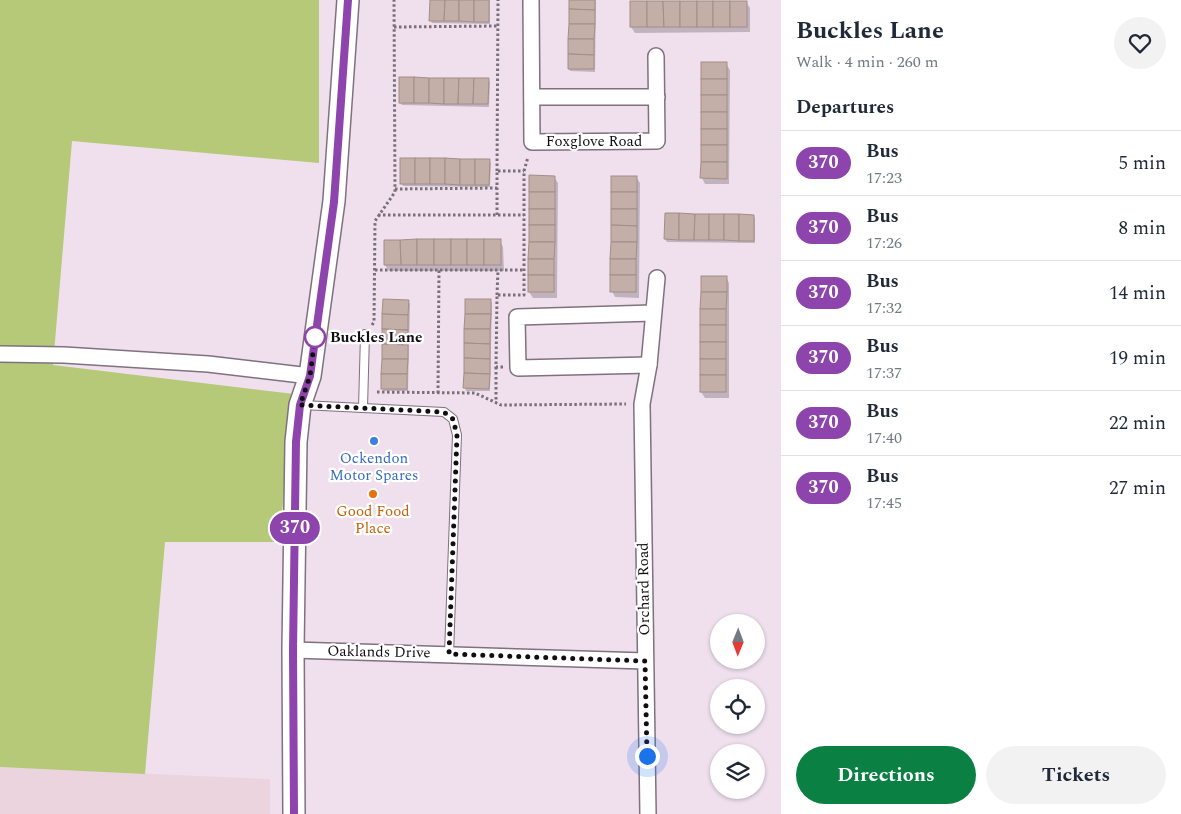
<!DOCTYPE html>
<meta charset="utf-8">
<style>
:root{--surface:#fff;--page:#f2f2f3;--text:#1f2937;--muted:#747a83;--line:#e0e1e3;--accent:#0b8043}
body{margin:0;font-family:Spectral,serif;background:var(--page);color:var(--text);height:100vh;display:flex;flex-direction:column;font-size:19px;white-space:nowrap}
*{box-sizing:border-box;margin:0}
p{font-size:16px;color:var(--muted)}
.icon{flex:none;width:28px;height:28px;fill:none;stroke:currentColor;stroke-width:2;stroke-linecap:round;stroke-linejoin:round}
.map{position:relative;flex:1;overflow:hidden}
.panel{display:flex;flex-direction:column;background:var(--surface);width:400px}
.panel>*{flex:none}
.badge{padding:0 10px;border-radius:16px;font-size:18px;line-height:32px}
.needle{width:32px;rotate:181deg}
.tools{position:absolute;left:710px;top:614px;display:grid;gap:10px}
.tools a{display:grid;place-items:center;width:55px;height:55px;border-radius:50%;background:var(--surface);box-shadow:0 1px 4px #0004;font-size:25px}
.you{position:absolute;width:25px;height:25px;margin:-12px;border:4px solid #fff;border-radius:50%;background:#1a73e8;box-shadow:0 0 0 8px #1a73e833}
.map>.badge{position:absolute;translate:-50% -50%;box-shadow:0 0 0 2px #fff}
h2{padding:0 15px;font-size:19px;line-height:45px}
.round{display:grid;place-items:center;flex:none;width:52px;height:52px;border-radius:26px;background:var(--page)}
.overview{display:flex;align-items:center;justify-content:space-between;height:85px;padding:0 15px}
h1{font-size:24px;font-weight:700;line-height:38px}
.primary-button{display:flex;gap:10px;margin-top:auto;padding:10px 15px}
.primary-button a{flex:1;height:58px;border-radius:30px;background:var(--accent);color:#fff;font-size:20px;font-weight:700;line-height:58px;text-align:center}
.primary-button a+a{background:var(--page);color:var(--text)}
ul{padding:0;list-style:none}
li{display:flex;align-items:center;gap:15px;height:65px;padding:0 15px;border-top:1px solid var(--line)}
li div{flex:1}
li b{display:block;font-size:19px}
li em{font-style:normal}
li .badge{min-width:55px;font-weight:700;text-align:center}
main{display:flex;flex:1;min-height:0}
.map>svg:first-child{display:block}
</style>
<main>
<div class="map">
<svg width="781" height="814" viewBox="0 0 781 814">
<rect width="100%" height="100%" fill="#f0e0ee"/>
<!-- commercial -->
<polygon fill="#ecd4de" points="0,767 270,779 270,814 0,814"/>
<!-- green -->
<polygon fill="#b5c978" points="0,0 319,0 319,163 72,141 53,365 294,394 279,542 165,542 145,774 0,767"/>
<!-- shadow -->
<g fill="#0003">
<polygon points="431,0 490,0 490,24 432,23 431,21"/>
<polygon points="570,0 596,0 595,72 570,71 569,69"/>
<polygon points="746,2 750,8 750,32 635,33 631,27"/>
<polygon points="702,63 726,64 730,70 729,184 705,184 702,178"/>
<polygon points="488,79 490,82 489,107 402,105 400,103"/>
<polygon points="489,160 491,163 490,187 403,186 401,183"/>
<polygon points="554,177 558,183 557,298 533,298 529,292"/>
<polygon points="636,177 640,183 639,298 615,297 612,291"/>
<polygon points="753,216 755,218 755,243 667,242 665,239"/>
<polygon points="385,241 500,241 503,247 504,271 389,271 385,265"/>
<polygon points="726,277 729,283 729,398 705,398 701,392"/>
<polygon points="408,301 410,304 408,391 384,391 382,388"/>
<polygon points="490,301 492,303 490,391 466,391 465,388"/>
</g>
<!-- building -->
<g fill="#c3afa7" stroke="#a18e87">
<polygon points="430,0 445,0 444,21 429,21"/>
<polygon points="445,0 459,0 459,21 444,21"/>
<polygon points="459,0 474,0 474,22 459,21"/>
<rect x="474" y="0" width="15" height="22"/>
<polygon points="569,0 595,0 595,10 569,9"/>
<rect x="630" y="1" width="17" height="26"/>
<polygon points="647,1 663,1 664,27 647,27"/>
<polygon points="663,1 680,1 680,27 664,27"/>
<rect x="680" y="1" width="17" height="26"/>
<rect x="697" y="1" width="16" height="26"/>
<rect x="713" y="1" width="17" height="26"/>
<rect x="730" y="1" width="17" height="26"/>
<polygon points="569,9 595,10 595,24 569,24"/>
<polygon points="569,24 595,24 594,39 568,39"/>
<polygon points="568,39 594,39 594,55 568,54"/>
<polygon points="568,54 594,55 594,69 568,69"/>
<rect x="701" y="62" width="26" height="17"/>
<rect x="399" y="77" width="15" height="26"/>
<polygon points="414,77 429,78 429,103 414,103"/>
<polygon points="429,78 444,78 444,104 429,103"/>
<polygon points="444,78 459,78 458,104 444,104"/>
<polygon points="459,78 474,78 473,104 458,104"/>
<polygon points="474,78 489,78 488,104 473,104"/>
<rect x="701" y="79" width="26" height="16"/>
<rect x="701" y="95" width="26" height="17"/>
<rect x="701" y="112" width="26" height="17"/>
<rect x="701" y="129" width="26" height="16"/>
<rect x="701" y="145" width="26" height="17"/>
<rect x="400" y="158" width="15" height="26"/>
<rect x="415" y="158" width="15" height="26"/>
<rect x="430" y="158" width="15" height="26"/>
<polygon points="445,158 460,159 460,185 445,184"/>
<rect x="460" y="159" width="15" height="26"/>
<polygon points="475,159 490,159 489,185 475,185"/>
<polygon points="701,162 727,162 727,179 700,178"/>
<polygon points="529,175 555,176 555,192 529,192"/>
<rect x="611" y="176" width="26" height="16"/>
<rect x="529" y="192" width="26" height="17"/>
<rect x="611" y="192" width="26" height="17"/>
<rect x="529" y="209" width="26" height="16"/>
<polygon points="611,209 637,209 637,226 611,225"/>
<polygon points="665,213 679,213 679,240 664,239"/>
<polygon points="679,213 695,214 694,240 679,240"/>
<polygon points="695,214 709,214 709,240 694,240"/>
<rect x="709" y="214" width="15" height="26"/>
<polygon points="724,214 739,214 739,241 724,240"/>
<polygon points="739,214 754,215 754,241 739,241"/>
<rect x="529" y="225" width="26" height="17"/>
<polygon points="611,225 637,226 637,242 611,242"/>
<polygon points="417,239 417,265 401,265 400,240"/>
<rect x="417" y="239" width="17" height="26"/>
<rect x="434" y="239" width="17" height="26"/>
<rect x="451" y="239" width="16" height="26"/>
<rect x="467" y="239" width="17" height="26"/>
<rect x="484" y="239" width="17" height="26"/>
<polygon points="384,240 400,240 401,265 384,265"/>
<polygon points="529,242 555,242 554,259 528,259"/>
<polygon points="611,242 637,242 636,259 610,259"/>
<rect x="528" y="259" width="26" height="16"/>
<rect x="610" y="259" width="26" height="16"/>
<rect x="528" y="275" width="26" height="17"/>
<rect x="610" y="275" width="26" height="17"/>
<rect x="701" y="276" width="26" height="16"/>
<polygon points="701,292 727,292 726,309 700,309"/>
<polygon points="383,299 409,300 408,315 382,314"/>
<rect x="465" y="299" width="26" height="15"/>
<rect x="700" y="309" width="26" height="16"/>
<polygon points="382,314 408,315 408,330 382,329"/>
<polygon points="465,314 491,314 490,329 464,329"/>
<rect x="700" y="325" width="26" height="17"/>
<polygon points="382,329 408,330 408,345 382,344"/>
<polygon points="464,329 490,329 490,344 464,343"/>
<rect x="700" y="342" width="26" height="17"/>
<polygon points="464,343 490,344 490,359 464,358"/>
<polygon points="382,344 408,345 408,359 382,359"/>
<polygon points="464,358 490,359 490,374 464,373"/>
<polygon points="382,359 408,359 407,374 381,374"/>
<rect x="700" y="359" width="26" height="16"/>
<polygon points="464,373 490,374 489,389 463,388"/>
<rect x="381" y="374" width="26" height="15"/>
<rect x="700" y="375" width="26" height="17"/>
</g>
<g fill="none" stroke-linecap="round" stroke-linejoin="round">
<!-- lane casing -->
<g stroke="#7f717e" stroke-width="10">
<g id="lane">
<polyline points="302,405 444,412 453,419 457,435 449,654"/>
<polyline points="363,408 365,334"/>
</g>
</g>
<!-- street casing -->
<g stroke="#7f717e" stroke-width="18">
<g id="street">
<polyline points="531,0 532,142 657,141 656,56"/>
<polyline points="532,97 657,97"/>
<polyline points="0,354 64,355 208,364 310,376"/>
<polyline points="649,365 518,368 517,317 653,313"/>
<polyline points="293,650 645,661"/>
<polyline points="648,814 642,404 649,365 657,278"/>
</g>
</g>
<!-- secondary casing -->
<g stroke="#7f717e" stroke-width="24">
<polyline id="secondary" points="294,814 293,650 296,442 300,405 310,376 334,201 348,0"/>
</g>
<!-- path -->
<g stroke="#796f79" stroke-width="3" stroke-dasharray="2.5 2.5" stroke-linecap="butt">
<polyline points="394,27 498,26"/>
<polyline points="497,171 498,0"/>
<polyline points="395,189 497,188"/>
<polyline points="378,215 524,215"/>
<polyline points="497,215 497,171 524,171"/>
<polyline points="375,270 524,270"/>
<polyline points="497,295 498,270"/>
<polyline points="372,325 374,322 375,221 395,192 394,0"/>
<polyline points="496,367 496,402"/>
<polyline points="503,367 496,367 497,295 524,295 524,171 528,157"/>
<polyline points="377,392 475,393 501,405 626,404"/>
<polyline points="438,393 439,270"/>
</g>
<!-- lane -->
<use href="#lane" stroke="#fff" stroke-width="8"/>
<!-- street -->
<use href="#street" stroke="#fff" stroke-width="15"/>
<!-- secondary -->
<use href="#secondary" stroke="#fff" stroke-width="21"/>
</g>
<g fill="none" stroke-linecap="round" stroke-linejoin="round">
<!-- line casing -->
<g stroke="#fff" stroke-width="11">
<polyline id="line" points="294,814 293,650 296,442 300,405 310,376 334,202 348,0"/>
</g>
<!-- line -->
<use href="#line" stroke="#8e44ad" stroke-width="8"/>
<!-- walk -->
<polyline stroke="#120d12" stroke-width="5" stroke-dasharray="0 9" points="315,337 310,376 300,405 444,412 453,419 457,435 449,654 645,661 647,756"/>
</g>
<!-- markers -->
<circle fill="#fff" stroke="#8e44ad" stroke-width="2.5" cx="315" cy="337" r="10"/>
<circle fill="#3f7fe0" stroke="#fff" stroke-width="2" cx="374" cy="441" r="5"/>
<circle fill="#e8710a" stroke="#fff" stroke-width="2" cx="373" cy="494" r="5"/>
<g text-anchor="middle" dominant-baseline="central" stroke-width="4.5" stroke-linejoin="round" paint-order="stroke">
<!-- street labels -->
<g font-size="15" fill="#120d12" stroke="#fff">
<text x="594" y="141">Foxglove Road</text>
<text transform="translate(644 589) rotate(-91)">Orchard Road</text>
<text transform="translate(379 652) rotate(1)">Oaklands Drive</text>
</g>
<!-- stop labels -->
<g font-size="15" font-weight="bold" fill="#120d12" stroke="#fff" text-anchor="start">
<text x="330" y="337">Buckles Lane</text>
</g>
<!-- shop labels -->
<g font-size="15" fill="#366cbe" stroke="#fff">
<text x="374" y="458">Ockendon<tspan x="374" dy="17">Motor Spares</tspan></text>
</g>
<!-- food labels -->
<g font-size="15" fill="#c56008" stroke="#fff">
<text x="373" y="511">Good Food<tspan x="373" dy="17">Place</tspan></text>
</g>
</g>
</svg>
<div class="tools">
<a><svg class="needle" viewBox="-14 -14 28 28"><path d="M0-13l5 13h-10z" fill="#e53935"/><path d="M0 13l5-13h-10z" fill="#747a83"/></svg></a>
<a><svg class="icon" aria-label="locate" viewBox="0 0 24 24"><circle cx="12" cy="12" r="6"/><path d="M12 2v4M12 18v4M2 12h4M18 12h4"/></svg></a>
<a><svg class="icon" aria-label="layers" viewBox="0 0 24 24"><path d="M12 4l9 5-9 5-9-5zM3 14l9 5 9-5"/></svg></a>
</div>
<div class="you" style="left:647px;top:756px"></div>
<b class="badge" style="left:295px;top:528px;background:#8e44ad;color:#fff">370</b>
</div>
<section class="panel">
<div class="overview"><div><h1>Buckles Lane</h1><p>Walk · 4 min · 260 m</p></div><a class="round"><svg class="icon" aria-label="heart" viewBox="0 0 24 24"><path d="M12 20l-8-8c-3-5 5-10 8-4 3-6 11-1 8 4z"/></svg></a></div>
<h2>Departures</h2>
<ul>
<li><span class="badge" style="background:#8e44ad;color:#fff">370</span><div><b>Bus</b><p>17:23</p></div><em>5 min</em></li>
<li><span class="badge" style="background:#8e44ad;color:#fff">370</span><div><b>Bus</b><p>17:26</p></div><em>8 min</em></li>
<li><span class="badge" style="background:#8e44ad;color:#fff">370</span><div><b>Bus</b><p>17:32</p></div><em>14 min</em></li>
<li><span class="badge" style="background:#8e44ad;color:#fff">370</span><div><b>Bus</b><p>17:37</p></div><em>19 min</em></li>
<li><span class="badge" style="background:#8e44ad;color:#fff">370</span><div><b>Bus</b><p>17:40</p></div><em>22 min</em></li>
<li><span class="badge" style="background:#8e44ad;color:#fff">370</span><div><b>Bus</b><p>17:45</p></div><em>27 min</em></li>
</ul>
<div class="primary-button"><a>Directions</a><a>Tickets</a></div>
</section>
</main>
